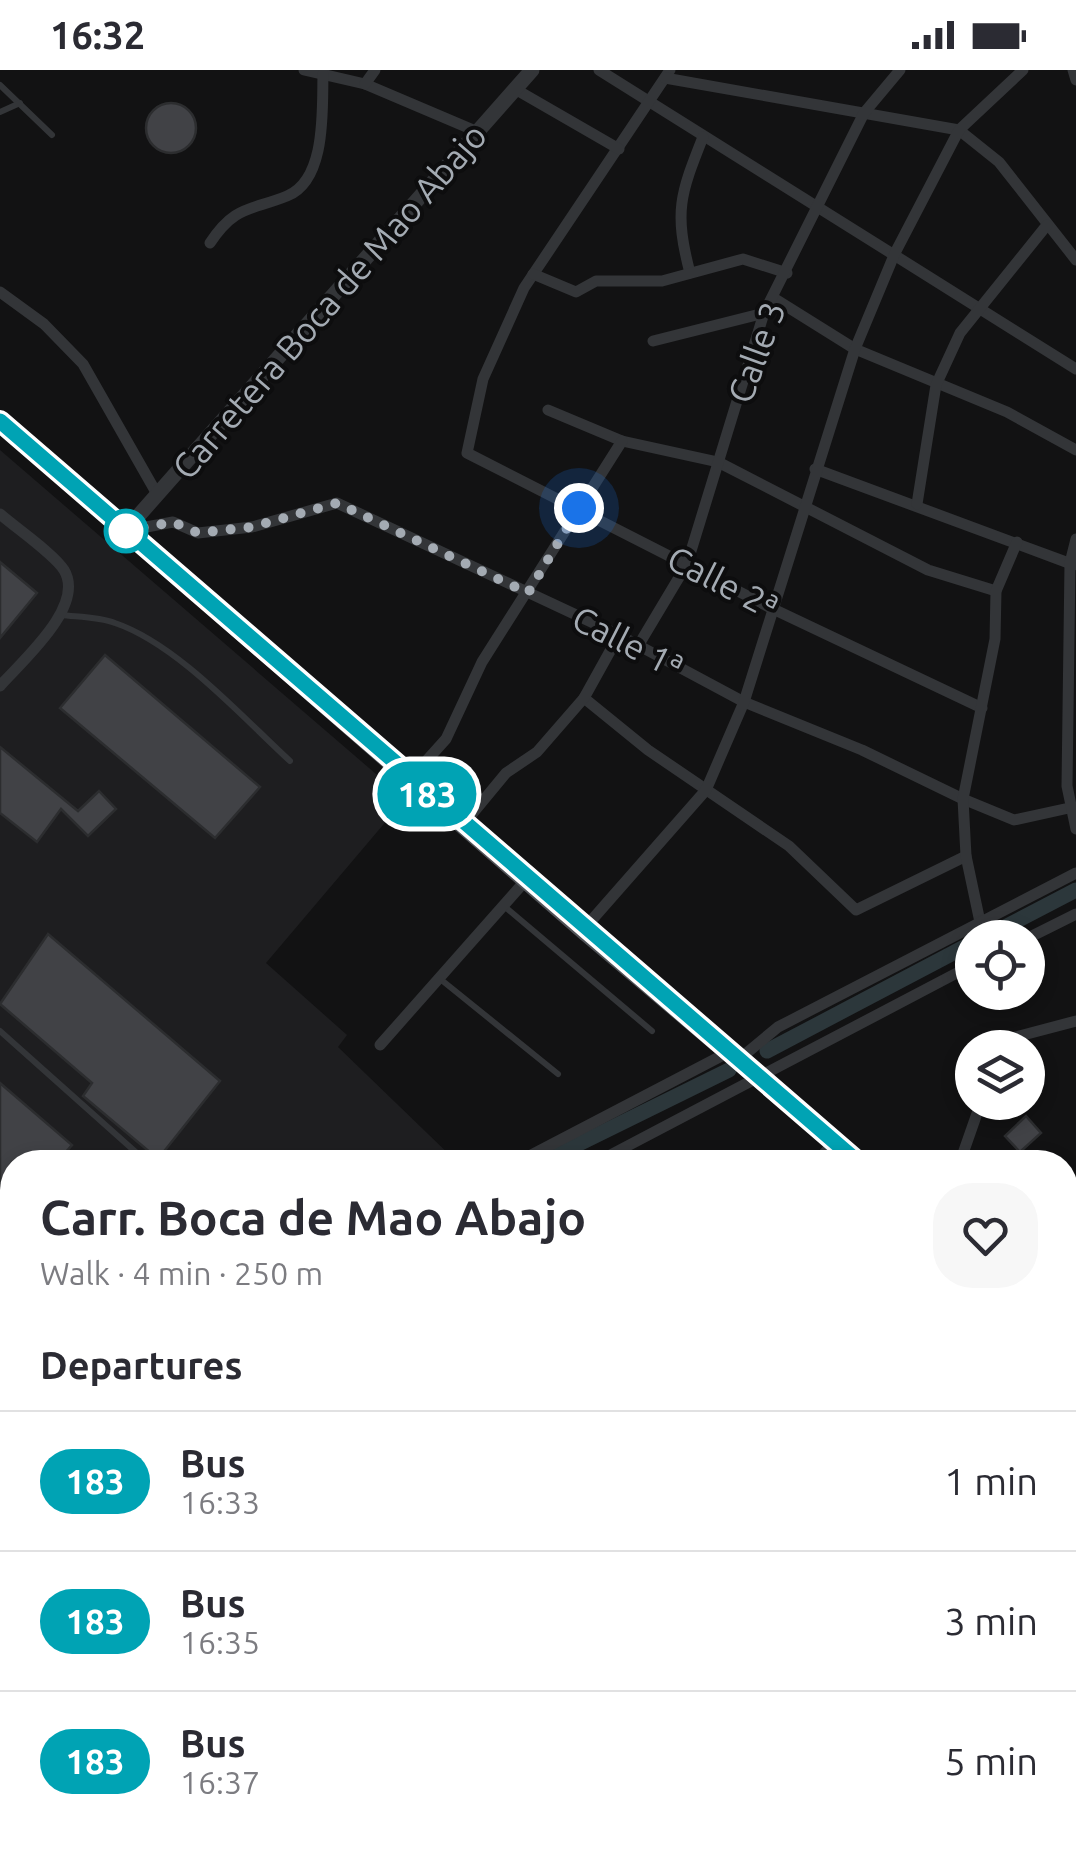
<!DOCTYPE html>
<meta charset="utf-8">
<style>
:root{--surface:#fff;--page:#f7f7f7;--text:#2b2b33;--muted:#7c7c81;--line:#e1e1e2}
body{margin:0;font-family:Ubuntu,sans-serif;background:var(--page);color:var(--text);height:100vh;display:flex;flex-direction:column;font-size:38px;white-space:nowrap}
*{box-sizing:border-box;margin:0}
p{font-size:32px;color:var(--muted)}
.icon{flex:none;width:55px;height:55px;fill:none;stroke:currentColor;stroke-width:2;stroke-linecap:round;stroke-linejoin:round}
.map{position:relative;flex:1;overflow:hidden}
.details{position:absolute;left:0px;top:1080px;width:1078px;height:700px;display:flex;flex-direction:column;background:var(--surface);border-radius:40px 40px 0 0;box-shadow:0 5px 15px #0003}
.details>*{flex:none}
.badge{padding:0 20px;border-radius:32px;font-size:35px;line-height:65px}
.buttons{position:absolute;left:955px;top:850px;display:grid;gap:20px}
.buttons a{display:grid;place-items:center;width:90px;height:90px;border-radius:50%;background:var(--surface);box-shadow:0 5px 15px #0003;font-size:50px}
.you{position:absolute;width:50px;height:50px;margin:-25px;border:8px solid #fff;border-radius:50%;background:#1a73e8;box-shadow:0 0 0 15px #1a73e833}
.map>.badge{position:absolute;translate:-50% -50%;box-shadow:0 0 0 5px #fff}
h2{padding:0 40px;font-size:38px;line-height:90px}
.round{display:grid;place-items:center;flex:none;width:105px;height:105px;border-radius:40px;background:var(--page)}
.summary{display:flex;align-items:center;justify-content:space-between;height:170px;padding:0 40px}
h1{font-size:48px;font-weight:700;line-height:75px}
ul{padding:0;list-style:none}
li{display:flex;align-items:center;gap:30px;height:140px;padding:0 40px;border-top:2px solid var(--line)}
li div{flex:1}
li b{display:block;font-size:38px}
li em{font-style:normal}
li .badge{min-width:110px;font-weight:700;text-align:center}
.status{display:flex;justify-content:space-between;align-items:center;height:70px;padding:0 50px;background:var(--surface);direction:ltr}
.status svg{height:28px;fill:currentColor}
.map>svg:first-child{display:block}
</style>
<div class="status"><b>16:32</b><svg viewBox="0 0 49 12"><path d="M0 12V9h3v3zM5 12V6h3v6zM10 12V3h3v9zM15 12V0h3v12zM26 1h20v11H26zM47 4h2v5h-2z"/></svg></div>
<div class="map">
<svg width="1076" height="1780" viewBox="0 0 1076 1780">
<rect width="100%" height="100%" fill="#121213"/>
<!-- built -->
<polygon fill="#1e1e20" points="0,380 405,729 266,893 347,965 338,977 457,1092 12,1092 12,1179 0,1175"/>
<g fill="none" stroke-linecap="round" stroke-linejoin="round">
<!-- canal -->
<g stroke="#2c373b" stroke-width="15">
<polyline points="984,868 1076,820"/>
<polyline points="767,981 972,873"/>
<polyline points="542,1092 729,1000"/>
<polyline points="0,1203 12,1207"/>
</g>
</g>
<!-- building -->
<g fill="#414246" stroke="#2c2d2f" stroke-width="2.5">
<circle cx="171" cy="58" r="25"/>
<polygon points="0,492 37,523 0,568"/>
<polygon points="105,585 260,717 215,768 60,638"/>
<polygon points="0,677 78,741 99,721 116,739 88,766 61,739 37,772 0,743"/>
<polygon points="48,864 220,1011 158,1089 83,1026 92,1013 0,934"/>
<polygon points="0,1013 72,1075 57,1092 12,1092 12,1151 0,1140"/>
<polygon points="1026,1046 1041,1063 1020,1082 1005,1066"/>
</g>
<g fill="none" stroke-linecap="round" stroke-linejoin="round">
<!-- service -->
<g stroke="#333538" stroke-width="6">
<polyline points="0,15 52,65"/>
<polyline points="0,42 20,33"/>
<path d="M61,545C78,547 99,547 115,553C177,574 242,647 290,691"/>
<polyline points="504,836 652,961"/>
<polyline points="439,908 558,1004"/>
<polyline points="0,961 139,1085"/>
<polyline points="813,1092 832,1071"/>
</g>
<!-- minor -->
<g stroke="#333538" stroke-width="11">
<polyline points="304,0 365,14 478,62"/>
<polyline points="599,0 1076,299"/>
<polyline points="670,0 524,218 483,309 467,383 771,538 982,638"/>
<polyline points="1073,0 1076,10"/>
<polyline points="665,8 959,60 999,92 1076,190"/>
<polyline points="365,14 375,0"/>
<polyline points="515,19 619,79"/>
<path d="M210,173C235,135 250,141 287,126C327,110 322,38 323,4"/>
<path d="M690,203C674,141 680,125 703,67"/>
<polyline points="533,204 576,222 596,211 662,211 743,189 787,203"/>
<polyline points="0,222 44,254 83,294 157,424"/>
<polyline points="775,229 855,279 1007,342 1076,380"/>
<polyline points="653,271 764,243"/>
<polyline points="548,340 622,371 718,392 928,500 996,521"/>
<polyline points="815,399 1074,495"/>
<polyline points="917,434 936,315 960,263 1047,155"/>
<path d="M0,444C16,458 54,484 64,500C86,536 22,591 0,616"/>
<polyline points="125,461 173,452 198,463 252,457 337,433 619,565 744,632 862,680 963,729 1014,750 1069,738"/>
<polyline points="1076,469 1070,493 1067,716 1076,759"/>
<polyline points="638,576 687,494 764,243 864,43 900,0"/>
<polyline points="584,628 648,680 789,776 856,840 966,786"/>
<polyline points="410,709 446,669 482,592 622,371"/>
<polyline points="463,755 506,703 537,682 584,628 619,565"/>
<polyline points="980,852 966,786 963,729 995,569 996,521 1017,472"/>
<polyline points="583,860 706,720 744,632 855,279 895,183 959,60 1023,0"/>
<polyline points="1028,868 1076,844"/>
<polyline points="380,975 526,810"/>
<polyline points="1001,978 1008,969 1076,951"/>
<polyline points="737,991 778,957 1076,803"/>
<polyline points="518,1092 727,983"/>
<polyline points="597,1092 972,895"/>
<polyline points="960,1092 981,1032"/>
<polyline points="0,1189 12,1193"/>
<polyline points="0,1231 12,1234"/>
<polyline points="1065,1275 1076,1283"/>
<polyline points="0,1417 12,1418"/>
<polyline points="0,1507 12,1513"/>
<polyline points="0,1581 12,1531"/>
<polyline points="1065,1685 1076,1678"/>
<polyline points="192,1768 195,1778 216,1768"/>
<polyline points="423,1768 429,1780"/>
<polyline points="536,1768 538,1780"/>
<polyline points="642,1768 647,1780"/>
<polyline points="730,1768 733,1780"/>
<polyline points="799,1768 809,1780"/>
<polyline points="933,1780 950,1768"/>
</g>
<!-- tertiary -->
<polyline stroke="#333538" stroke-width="15" points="125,461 532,0"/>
<!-- primary -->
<g stroke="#4f5257" stroke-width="18">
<polyline points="0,351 583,860 858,1092"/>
<polyline points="1065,1441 1076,1469"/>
</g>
</g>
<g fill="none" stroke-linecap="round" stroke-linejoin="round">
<!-- line casing -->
<g stroke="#fff" stroke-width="22">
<polyline id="line" points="0,351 858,1092"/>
</g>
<!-- line -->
<use href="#line" stroke="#00a3b4" stroke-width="15"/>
<!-- walk -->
<polyline stroke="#a4abb3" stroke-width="10" stroke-dasharray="0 18" points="126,461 173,452 198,463 252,457 337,433 528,523 579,438"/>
</g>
<!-- markers -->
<circle fill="#fff" stroke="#00a3b4" stroke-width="5" cx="126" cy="461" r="20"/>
<g text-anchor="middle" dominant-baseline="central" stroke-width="8" stroke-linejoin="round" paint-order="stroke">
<!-- street labels -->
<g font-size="35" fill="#a4abb3" stroke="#0d0d0e">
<text transform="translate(329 231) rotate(-49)">Carretera Boca de Mao Abajo</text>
<text transform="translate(756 282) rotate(-70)">Calle 3</text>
<text transform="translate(723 512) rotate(27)">Calle 2ª</text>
<text transform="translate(628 572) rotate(27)">Calle 1ª</text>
</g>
</g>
</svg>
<div class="buttons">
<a><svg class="icon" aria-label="locate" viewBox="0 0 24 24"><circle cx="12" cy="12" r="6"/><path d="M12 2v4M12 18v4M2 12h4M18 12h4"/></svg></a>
<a><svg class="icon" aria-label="layers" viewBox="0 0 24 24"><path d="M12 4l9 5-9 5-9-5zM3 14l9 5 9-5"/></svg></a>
</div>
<div class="you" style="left:579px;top:438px"></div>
<b class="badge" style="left:427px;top:724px;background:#00a3b4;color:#fff">183</b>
<section class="details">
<div class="summary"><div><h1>Carr. Boca de Mao Abajo</h1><p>Walk · 4 min · 250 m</p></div><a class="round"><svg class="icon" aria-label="heart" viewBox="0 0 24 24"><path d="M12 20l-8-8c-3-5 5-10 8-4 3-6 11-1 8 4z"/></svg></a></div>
<h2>Departures</h2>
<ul>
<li><span class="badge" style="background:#00a3b4;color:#fff">183</span><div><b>Bus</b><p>16:33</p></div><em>1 min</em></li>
<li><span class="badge" style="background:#00a3b4;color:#fff">183</span><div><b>Bus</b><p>16:35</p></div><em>3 min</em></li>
<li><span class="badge" style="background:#00a3b4;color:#fff">183</span><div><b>Bus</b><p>16:37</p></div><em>5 min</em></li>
</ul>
</section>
</div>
